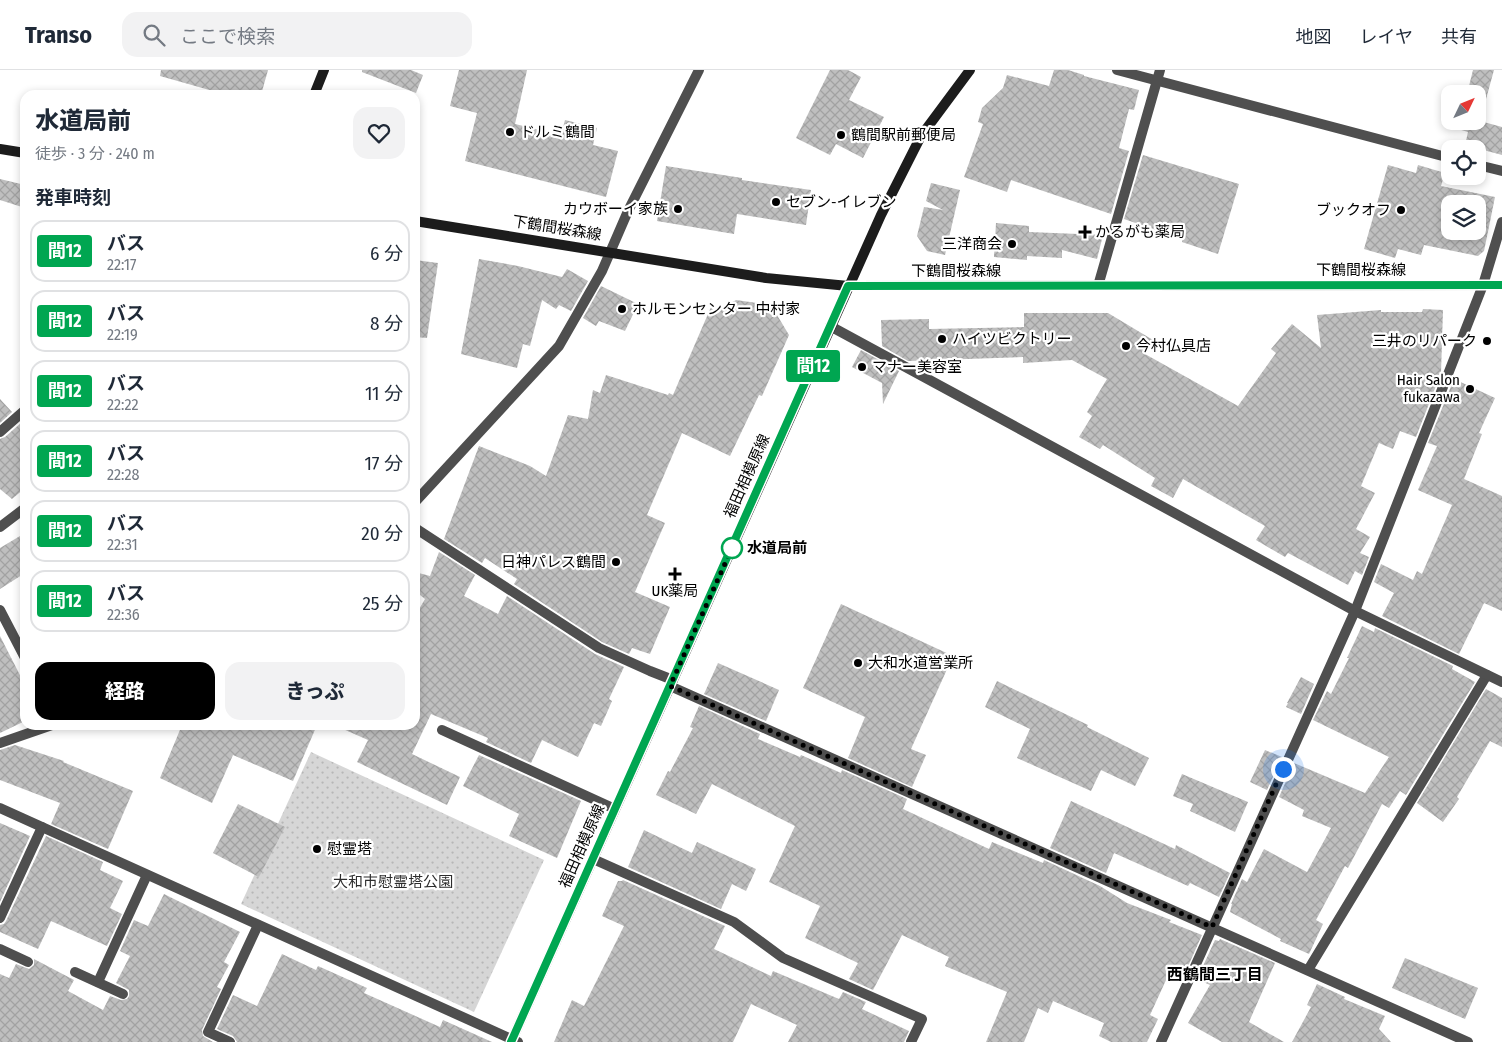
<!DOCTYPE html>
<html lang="ja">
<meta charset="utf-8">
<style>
:root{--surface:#fff;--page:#f2f2f3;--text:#1f2937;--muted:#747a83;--line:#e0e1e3;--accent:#000}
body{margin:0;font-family:"Fira Sans Condensed","Noto Sans JP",sans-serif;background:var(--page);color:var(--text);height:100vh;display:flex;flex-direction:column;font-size:19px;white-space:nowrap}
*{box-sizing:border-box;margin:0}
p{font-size:16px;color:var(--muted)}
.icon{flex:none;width:28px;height:28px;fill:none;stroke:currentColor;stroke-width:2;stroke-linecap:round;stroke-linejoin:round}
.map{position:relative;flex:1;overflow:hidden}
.side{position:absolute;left:20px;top:20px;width:400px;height:640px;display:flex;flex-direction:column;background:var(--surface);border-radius:15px;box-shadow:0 2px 8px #0003}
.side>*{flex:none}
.badge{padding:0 10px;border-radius:4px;font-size:18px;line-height:32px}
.needle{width:32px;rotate:47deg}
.tools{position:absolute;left:1441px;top:15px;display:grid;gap:10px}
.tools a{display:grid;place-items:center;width:45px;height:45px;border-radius:10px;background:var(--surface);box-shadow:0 2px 8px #0003;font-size:25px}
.you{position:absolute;width:25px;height:25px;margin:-12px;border:4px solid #fff;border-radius:50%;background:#1a73e8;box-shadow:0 0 0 8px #1a73e833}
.map>.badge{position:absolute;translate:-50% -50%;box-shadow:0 0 0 2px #fff}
h2{padding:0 15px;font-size:19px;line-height:45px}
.round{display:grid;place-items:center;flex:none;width:52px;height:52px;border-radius:15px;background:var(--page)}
.summary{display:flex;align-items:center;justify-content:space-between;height:85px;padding:0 15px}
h1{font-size:24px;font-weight:800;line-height:38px}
.button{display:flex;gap:10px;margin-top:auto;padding:10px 15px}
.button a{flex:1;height:58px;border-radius:15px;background:var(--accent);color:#fff;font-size:20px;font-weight:800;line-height:58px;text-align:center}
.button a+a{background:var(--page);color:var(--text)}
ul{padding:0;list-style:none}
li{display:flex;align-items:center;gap:15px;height:62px;margin:0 10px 8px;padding:0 5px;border:2px solid var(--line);border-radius:15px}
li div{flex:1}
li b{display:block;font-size:19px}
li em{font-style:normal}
li .badge{min-width:55px;font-weight:700;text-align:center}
header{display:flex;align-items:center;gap:30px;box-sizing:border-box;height:70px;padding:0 25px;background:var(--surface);border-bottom:1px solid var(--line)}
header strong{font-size:24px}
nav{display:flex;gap:28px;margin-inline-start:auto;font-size:18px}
.search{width:350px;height:45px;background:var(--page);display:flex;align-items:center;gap:12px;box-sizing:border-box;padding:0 18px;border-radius:15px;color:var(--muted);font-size:19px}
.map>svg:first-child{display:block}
</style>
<header>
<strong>Transo</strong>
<div class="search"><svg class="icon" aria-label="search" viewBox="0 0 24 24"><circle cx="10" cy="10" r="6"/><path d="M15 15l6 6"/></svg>ここで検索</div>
<nav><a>地図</a><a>レイヤ</a><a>共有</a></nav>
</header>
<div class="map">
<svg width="1502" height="972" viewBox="0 0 1502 972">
<defs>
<pattern id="park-dots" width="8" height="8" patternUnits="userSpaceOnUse" patternTransform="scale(1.25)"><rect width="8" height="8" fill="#d6d6d6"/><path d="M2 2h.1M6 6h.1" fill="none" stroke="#b6b6b6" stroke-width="1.8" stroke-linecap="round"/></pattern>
<pattern id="building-cross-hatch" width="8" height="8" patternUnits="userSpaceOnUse" patternTransform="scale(1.25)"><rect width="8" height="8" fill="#bfbfbf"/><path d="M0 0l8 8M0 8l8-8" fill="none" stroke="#a2a2a2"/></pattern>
</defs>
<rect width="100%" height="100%" fill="#fff"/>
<!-- park -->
<polygon fill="url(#park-dots)" points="311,682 544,790 474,942 241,834"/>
<!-- building -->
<g fill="url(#building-cross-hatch)" fill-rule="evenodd">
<polygon points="161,0 268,0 261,25 227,25 160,6"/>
<polygon points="362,0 411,0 423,5 416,23 362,2"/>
<polygon points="459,0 527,0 515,54 561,65 565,50 597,58 593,75 618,81 606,127 465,91 477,43 450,36"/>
<polygon points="830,0 848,0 861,7 849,30 884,47 863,88 836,74 830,85 796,68"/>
<polygon points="1054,0 1068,0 1084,5 1084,6 1139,20 1134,40 1129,39 1119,78 1129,81 1111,144 1011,110 1007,122 964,107 983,54 978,52 982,38 1003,18 1007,5 1049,16"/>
<polygon points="1473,0 1494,0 1480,51 1502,57 1502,85 1465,75 1468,62 1458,59 1460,51 1478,51 1478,24 1467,24"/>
<polygon points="1143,85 1239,114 1218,184 1182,172 1182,169 1124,149"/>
<path d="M1388,95L1416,103L1418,95L1445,103L1441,116L1495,127L1484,181L1478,186L1424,175L1421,185L1398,179L1395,188L1364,179ZM1450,134H1478V161H1450Z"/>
<polygon points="666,96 742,108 742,110 811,120 806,155 737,144 734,164 657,151"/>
<polygon points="0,109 25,115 25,138 0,130"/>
<polygon points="931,113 960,120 945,185 927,181 917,166 924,137 943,140 926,131"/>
<polygon points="996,153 1029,156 1029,162 1103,165 1097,189 1062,180 1062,188 1027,186 1027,190 994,187"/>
<polygon points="479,189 518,196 562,207 567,199 588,211 571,241 559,235 556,239 542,230 530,276 523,274 517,298 461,284"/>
<polygon points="415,190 438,193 427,268 415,267"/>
<polygon points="601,216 638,234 625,261 599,251 596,256 583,248"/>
<polygon points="736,230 771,235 789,265 762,326 759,325 730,386 682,363 647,445 665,453 635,522 670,537 650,584 632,578 629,584 602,572 514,514 517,509 485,488 482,493 444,469 479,376 530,396 546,406 568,345 588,349 593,320 600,323 606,305 668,325 669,323 673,325 711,237 720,239"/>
<polygon points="1423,239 1443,240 1441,303 1416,367 1400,361 1393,379 1379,373 1361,416 1375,423 1356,459 1370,467 1360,483 1369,487 1362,505 1355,501 1348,515 1288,483 1285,487 1256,470 1265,456 1183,409 1173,428 1151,416 1155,408 1103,375 1100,379 1079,367 1092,346 1087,342 1107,309 1072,290 1023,293 1023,287 908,291 882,276 881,250 929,249 929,259 1024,257 1024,243 1108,243 1153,270 1145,284 1238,336 1276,283 1271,279 1292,254 1321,278 1317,245 1381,240 1381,242 1422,242"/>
<polygon points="861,280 899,301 883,334 882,313 852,297"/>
<polygon points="1454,309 1495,328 1479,363 1482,364 1464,409 1502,426 1502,541 1484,533 1459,584 1382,546 1394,523 1374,512 1381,494 1413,510 1417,501 1422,504 1452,435 1418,420 1437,376 1428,373"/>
<polygon points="0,329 12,342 0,353"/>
<polygon points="22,352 25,356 25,418 12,429 0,419 0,369 5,367"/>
<polygon points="25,463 25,503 0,519 0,478"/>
<polygon points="439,482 475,505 464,526 498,544 507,526 595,584 624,597 609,629 612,631 601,656 594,653 578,687 542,670 531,693 486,672 488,668 431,644 412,684 460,707 447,735 357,692 368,670 334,655 415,655 415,546 425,529 415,521 415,502 430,506"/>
<polygon points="841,534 953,586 911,679 926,685 912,717 848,688 865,647 803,618"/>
<polygon points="1362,556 1374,562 1375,558 1453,596 1452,599 1475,612 1406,725 1400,721 1389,738 1382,734 1348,798 1345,796 1316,850 1323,854 1309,884 1280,871 1281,869 1230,842 1232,834 1231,834 1242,809 1247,812 1264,779 1307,802 1331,758 1302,746 1304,740 1279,727 1294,693 1365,723 1389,687 1313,650 1327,621 1331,624 1349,588 1347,588"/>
<polygon points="0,566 25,615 25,651 0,663"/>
<polygon points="718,593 779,620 766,651 704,624"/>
<polygon points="1301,607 1314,614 1301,644 1286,637 1288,633 1287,633"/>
<polygon points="997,611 1088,655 1087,657 1149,688 1135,716 1101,700 1091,721 1017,688 1030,659 985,637"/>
<polygon points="1486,619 1502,628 1502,677 1490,671 1457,727 1459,729 1443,752 1417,733"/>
<polygon points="699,636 760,664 758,669 800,687 801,685 841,703 842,700 907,729 903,739 989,779 992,772 1043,793 1044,790 1100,816 1127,833 1171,850 1169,852 1202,865 1185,903 1172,897 1150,945 1158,949 1147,972 1111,972 1099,966 1104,953 1053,931 1048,943 1038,938 1024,972 986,972 1007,922 945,896 949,887 902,865 873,920 849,909 858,893 805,868 820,836 769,812 795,756 712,714 696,744 656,725 668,701 670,702 693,658 690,657"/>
<polygon points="182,655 317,655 293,711 233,685 212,733 160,708"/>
<polygon points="15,675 64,691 63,692 133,721 108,779 51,754 60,733 0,710 0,680"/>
<polygon points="1265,680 1282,687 1267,720 1250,712"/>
<polygon points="479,685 581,731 557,788 509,766 519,744 463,716"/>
<polygon points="1182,704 1248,732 1235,762 1190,741 1193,734 1173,726"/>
<polygon points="1071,731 1175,779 1176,775 1230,803 1219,827 1190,813 1188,816 1114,783 1106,803 1050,778"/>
<polygon points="238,734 285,757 259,807 213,783"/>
<polygon points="0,753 30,766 0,832"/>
<polygon points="644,760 692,783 697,772 756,799 746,821 732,814 721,839 628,797"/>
<polygon points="46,766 103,792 100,800 123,811 110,838 122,844 107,876 51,851 38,879 0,862 0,855 4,854 6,851"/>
<polygon points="623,810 725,856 714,879 771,906 773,901 839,929 843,922 866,932 862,939 909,961 904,972 788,972 797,955 751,934 733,972 554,972 572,930 584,936 624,856 602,846 618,811 622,811"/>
<polygon points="164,824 240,862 224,892 229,895 217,917 221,919 202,960 203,966 213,972 0,972 0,904 9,908 16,894 29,899 34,895 34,889 74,910 68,921 103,940 110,926 121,930 127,929 129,926 129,920 116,913 130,886 120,881 134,850 148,856"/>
<polygon points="1220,869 1275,893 1249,952 1284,972 1222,972 1188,953 1210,915 1197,909 1215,870 1219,871"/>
<polygon points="282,884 316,900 318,896 367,918 364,923 440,957 443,950 492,972 237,972 233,966 217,959 233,925 257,936"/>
<polygon points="1405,888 1478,918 1465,949 1392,918"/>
<polygon points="1317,914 1345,927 1344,929 1385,946 1379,959 1391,972 1292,972 1311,937 1307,935"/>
</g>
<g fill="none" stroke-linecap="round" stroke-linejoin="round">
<!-- lane -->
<g stroke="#4f4f4f" stroke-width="10">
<polyline points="0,362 25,340"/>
<polyline points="0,540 25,588"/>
<polyline points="442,660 615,739"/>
<polyline points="593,789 734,852 783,888 922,949 911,972"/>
<polyline points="0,848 42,757"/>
<polyline points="0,879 28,892"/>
<polyline points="1308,900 1487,605"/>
<polyline points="75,902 123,924"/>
<polyline points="98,912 147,805"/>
<polyline points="230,972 208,962 258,855"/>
</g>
<!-- street -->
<g stroke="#4f4f4f" stroke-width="10">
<polyline points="1117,0 1450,88"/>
<polyline points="1478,95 1502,101"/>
<polyline points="1098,216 1160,0"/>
<polyline points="830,256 1355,541 1502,612"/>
<polyline points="415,432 559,276 602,201 628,141 699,0"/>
<polyline points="0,457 25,438"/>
<polyline points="415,458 599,578 650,601 673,610"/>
<polyline points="670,616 1468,972"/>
<polyline points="0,673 52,655"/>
<polyline points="0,738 518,972"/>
<polyline points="1161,972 1355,541 1483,215 1502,152"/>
</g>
<!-- secondary -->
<g stroke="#1c1c1c" stroke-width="10">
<polyline points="314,25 324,0"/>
<polyline points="0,79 25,83"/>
<polyline points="415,151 766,208 848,216 1502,215"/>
<polyline points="511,972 881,145 921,66 970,0"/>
</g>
</g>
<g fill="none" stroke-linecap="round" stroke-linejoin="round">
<!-- line casing -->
<g stroke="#fff" stroke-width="11">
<polyline id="line" points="511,972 848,216 1502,215"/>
</g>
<!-- line -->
<use href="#line" stroke="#00a651" stroke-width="8"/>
<!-- walk -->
<polyline stroke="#000" stroke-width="5" stroke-dasharray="0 9" points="732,478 670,616 1212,857 1283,699"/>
</g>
<!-- markers -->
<g fill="#000" stroke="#fff" stroke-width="2">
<circle cx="510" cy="62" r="5"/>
<circle cx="841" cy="65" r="5"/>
<circle cx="776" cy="132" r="5"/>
<circle cx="678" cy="139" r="5"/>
<circle cx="1401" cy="140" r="5"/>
<path d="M1082.5 154.5h5v5h5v5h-5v5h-5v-5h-5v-5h5z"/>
<circle cx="1012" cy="174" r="5"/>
<circle cx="622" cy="239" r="5"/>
<circle cx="942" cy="269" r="5"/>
<circle cx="1487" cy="271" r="5"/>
<circle cx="1126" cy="276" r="5"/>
<circle cx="862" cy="297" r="5"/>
<circle cx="1470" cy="319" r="5"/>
<circle cx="616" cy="492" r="5"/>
<path d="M672.5 496.5h5v5h5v5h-5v5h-5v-5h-5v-5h5z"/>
<circle cx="858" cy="593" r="5"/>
<circle cx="317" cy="779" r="5"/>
</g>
<circle fill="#fff" stroke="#00a651" stroke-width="2.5" cx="732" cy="478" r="10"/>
<g text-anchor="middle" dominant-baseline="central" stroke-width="4.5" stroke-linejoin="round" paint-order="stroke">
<!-- poi labels -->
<g font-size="15" fill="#000" stroke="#fff" text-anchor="start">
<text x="520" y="62">ドルミ鶴間</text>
<text x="851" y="65">鶴間駅前郵便局</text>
<text x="786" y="132">セブン-イレブン</text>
<text x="668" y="139" text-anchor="end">カウボーイ家族</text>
<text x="1391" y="140" text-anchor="end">ブックオフ</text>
<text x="1095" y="162">かるがも薬局</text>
<text x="1002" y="174" text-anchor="end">三洋商会</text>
<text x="632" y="239">ホルモンセンター 中村家</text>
<text x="952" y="269">ハイツビクトリー</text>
<text x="1477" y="271" text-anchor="end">三井のリパーク</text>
<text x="1136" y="276">今村仏具店</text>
<text x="872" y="297">マナー美容室</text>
<text x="1460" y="310" text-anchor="end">Hair Salon<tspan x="1460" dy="17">fukazawa</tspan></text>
<text x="606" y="492" text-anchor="end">日神パレス鶴間</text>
<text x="675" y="521" text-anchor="middle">UK薬局</text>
<text x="868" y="593">大和水道営業所</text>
<text x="327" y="779">慰霊塔</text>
</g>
<!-- street labels -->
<g font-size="15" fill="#000" stroke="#fff">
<text transform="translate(557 158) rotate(9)">下鶴間桜森線</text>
<text x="1361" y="200">下鶴間桜森線</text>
<text x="956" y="201">下鶴間桜森線</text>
<text transform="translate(747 406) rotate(-66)">福田相模原線</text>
<text transform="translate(582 776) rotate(-66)">福田相模原線</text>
</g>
<!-- stop labels -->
<g font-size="15" font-weight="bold" fill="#000" stroke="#fff" text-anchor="start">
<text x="747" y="478">水道局前</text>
</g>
<!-- park labels -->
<g font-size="15" fill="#2d2d2d" stroke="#fff">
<text x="393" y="812">大和市慰霊塔公園</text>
</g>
<!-- neighbourhood labels -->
<g font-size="16" font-weight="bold" fill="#000" stroke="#fff">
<text x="1215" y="904">西鶴間三丁目</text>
</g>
</g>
</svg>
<div class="tools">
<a><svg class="needle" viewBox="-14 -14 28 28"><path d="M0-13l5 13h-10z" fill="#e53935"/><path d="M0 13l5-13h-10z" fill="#747a83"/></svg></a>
<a><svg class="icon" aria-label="locate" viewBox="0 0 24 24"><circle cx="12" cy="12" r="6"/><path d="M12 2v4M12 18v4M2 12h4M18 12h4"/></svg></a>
<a><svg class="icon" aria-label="layers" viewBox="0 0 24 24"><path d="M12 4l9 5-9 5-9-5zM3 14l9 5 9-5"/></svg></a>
</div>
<div class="you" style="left:1283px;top:699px"></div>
<b class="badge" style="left:813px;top:296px;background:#00a651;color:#fff">間12</b>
<section class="side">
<div class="summary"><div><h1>水道局前</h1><p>徒歩 · 3 分 · 240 m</p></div><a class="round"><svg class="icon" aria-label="heart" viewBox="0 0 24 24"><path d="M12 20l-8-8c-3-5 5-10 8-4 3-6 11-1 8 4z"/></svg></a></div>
<h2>発車時刻</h2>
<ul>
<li><span class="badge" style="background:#00a651;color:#fff">間12</span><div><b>バス</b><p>22:17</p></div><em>6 分</em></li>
<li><span class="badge" style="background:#00a651;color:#fff">間12</span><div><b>バス</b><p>22:19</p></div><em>8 分</em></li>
<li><span class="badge" style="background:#00a651;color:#fff">間12</span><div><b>バス</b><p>22:22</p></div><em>11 分</em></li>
<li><span class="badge" style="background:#00a651;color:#fff">間12</span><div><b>バス</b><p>22:28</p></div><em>17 分</em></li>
<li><span class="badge" style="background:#00a651;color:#fff">間12</span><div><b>バス</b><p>22:31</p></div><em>20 分</em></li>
<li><span class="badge" style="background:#00a651;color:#fff">間12</span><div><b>バス</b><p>22:36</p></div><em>25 分</em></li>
</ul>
<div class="button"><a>経路</a><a>きっぷ</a></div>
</section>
</div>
